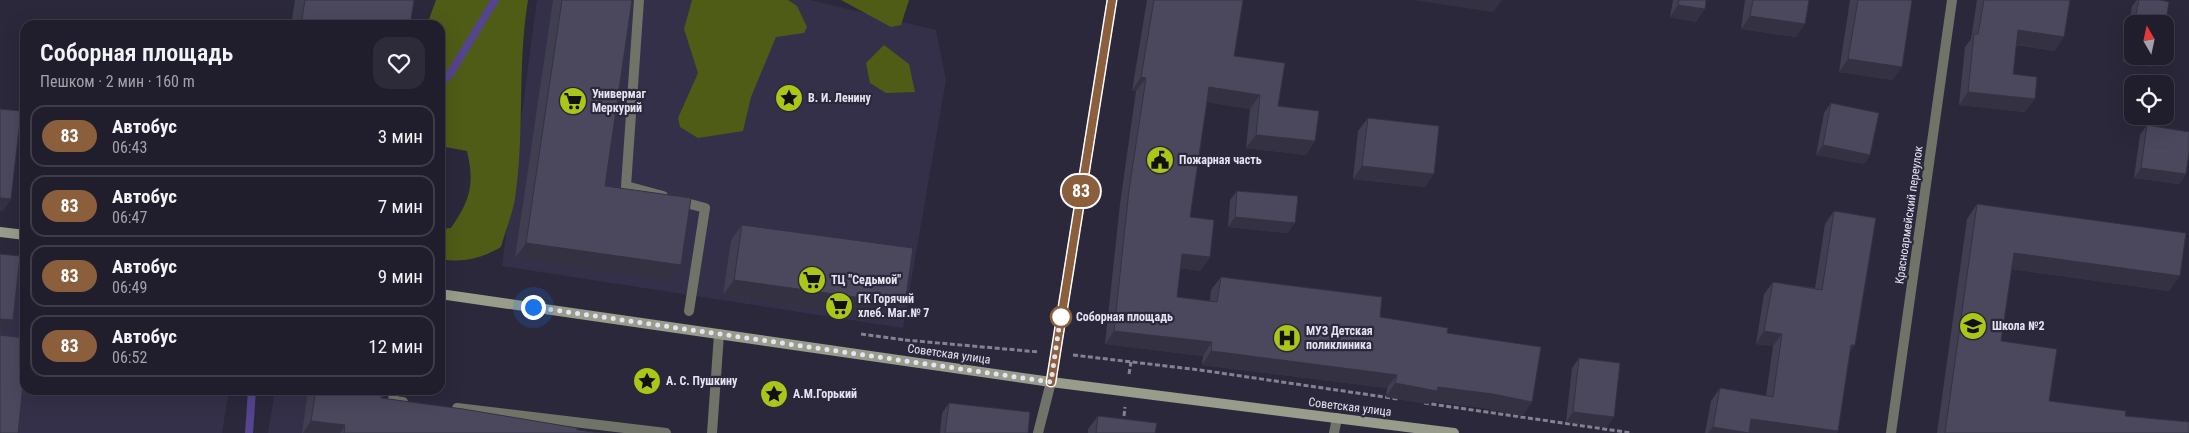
<!DOCTYPE html>
<html lang="ru">
<meta charset="utf-8">
<style>
:root{--surface:#201e2d;--page:#2d2b39;--text:#f1f3f6;--muted:#a2a2aa;--line:#3d3c49}
body{margin:0;font-family:"Roboto Condensed",sans-serif;background:var(--page);color:var(--text);height:100vh;display:flex;flex-direction:column;font-size:19px;white-space:nowrap}
*{box-sizing:border-box;margin:0}
p{font-size:16px;color:var(--muted)}
.icon{flex:none;width:28px;height:28px;fill:none;stroke:currentColor;stroke-width:2;stroke-linecap:round;stroke-linejoin:round}
.map{position:relative;flex:1;overflow:hidden}
.sheet{position:absolute;left:20px;top:20px;width:425px;height:375px;display:flex;flex-direction:column;background:var(--surface);border-radius:15px;box-shadow:0 5px 20px #0002,0 0 0 1px var(--line)}
.sheet>*{flex:none}
.badge{padding:0 10px;border-radius:16px;font-size:18px;line-height:32px}
.needle{width:32px;rotate:351deg}
.fabs{position:absolute;left:2124px;top:15px;display:grid;gap:10px}
.fabs a{display:grid;place-items:center;width:50px;height:50px;border-radius:10px;background:var(--surface);box-shadow:0 5px 20px #0002,0 0 0 1px var(--line);font-size:25px}
.you{position:absolute;width:25px;height:25px;margin:-12px;border:4px solid #fff;border-radius:50%;background:#1a73e8;box-shadow:0 0 0 8px #1a73e833}
.map>.badge{position:absolute;translate:-50% -50%;box-shadow:0 0 0 2px #fff}
.round{display:grid;place-items:center;flex:none;width:52px;height:52px;border-radius:15px;background:var(--page)}
.summary{display:flex;align-items:center;justify-content:space-between;height:85px;padding:0 20px}
h1{font-size:24px;font-weight:600;line-height:38px}
ul{padding:0;list-style:none}
li{display:flex;align-items:center;gap:15px;height:62px;margin:0 10px 8px;padding:0 10px;border:2px solid var(--line);border-radius:15px}
li div{flex:1}
li b{display:block;font-size:19px}
li em{font-style:normal}
li .badge{min-width:55px;font-weight:700;text-align:center}
.map>svg:first-child{display:block}
</style>
<div class="map">
<svg width="2189" height="433" viewBox="0 0 2189 433">
<rect width="100%" height="100%" fill="#2b283c"/>
<!-- built -->
<g fill="#343049">
<polygon points="537,0 810,0 936,30 946,80 903,328 502,266"/>
<polygon points="0,262 25,265 25,390 229,390 222,433 0,433"/>
<polygon points="275,390 385,390 383,401 599,433 268,433"/>
</g>
<!-- forest -->
<g fill="#4f5c16">
<path d="M436,0H528C517,66 525,133 515,199C512,215 505,232 501,247C480,259 464,263 440,259V229L451,228C470,200 475,185 467,151L440,146V25H429L428,22Z"/>
<polygon points="692,0 788,0 797,6 807,27 804,33 776,37 751,97 743,131 698,138 680,127 678,118 698,73 684,29"/>
<polygon points="841,0 909,0 901,25 891,27"/>
<polygon points="884,45 909,64 915,92 886,93 870,83 866,63"/>
</g>
<g fill="none" stroke-linecap="round" stroke-linejoin="round">
<!-- stream -->
<g stroke="#55448e" stroke-width="8">
<polyline points="440,84 450,74 495,0"/>
<polyline points="249,433 252,390"/>
</g>
<!-- path -->
<g stroke="#848193" stroke-width="3" stroke-dasharray="5 2.5" stroke-linecap="butt">
<polyline points="861,334 905,340"/>
<polyline points="905,340 1039,352"/>
<polyline points="1073,355 1200,370 1398,399"/>
<polyline points="1129,374 1131,362"/>
<polyline points="1424,403 1632,433"/>
<polyline points="1124,416 1125,407"/>
</g>
<!-- service -->
<g stroke="#707368" stroke-width="10">
<polyline points="639,0 626,186 663,196"/>
<polyline points="679,201 705,208 689,311"/>
<polyline points="394,390 393,401 403,402"/>
<polyline points="457,408 666,433"/>
<polyline points="1038,433 1051,382"/>
<polyline points="1334,433 1337,418"/>
</g>
<!-- minor -->
<polyline stroke="#707368" stroke-width="10" points="712,433 719,334"/>
<!-- tertiary -->
<polyline stroke="#707368" stroke-width="10" points="1891,433 1952,0"/>
<!-- secondary -->
<g stroke="#979c8b" stroke-width="10">
<polyline points="0,232 25,235"/>
<polyline points="440,294 1051,382 1454,433"/>
<polyline points="1051,382 1112,0"/>
</g>
</g>
<!-- wall -->
<g fill="#403e51">
<polygon points="295,0 414,0 410,25 291,25"/>
<polygon points="553,0 632,0 605,186 681,265 670,281 515,258"/>
<polygon points="1147,0 1243,0 1234,56 1278,106 1315,141 1306,155 1246,148 1250,109 1207,102 1190,217 1210,257 1200,271 1180,268 1177,297 1210,301 1211,290 1221,277 1447,333 1532,402 1522,416 1484,408 1430,401 1428,404 1386,397 1387,388 1202,365 1203,356 1105,344 1120,204 1136,91 1132,91"/>
<polygon points="1673,0 1706,0 1696,22 1670,17"/>
<polygon points="1745,0 1809,0 1796,37 1741,29"/>
<polygon points="1850,0 1912,0 1893,80 1839,72"/>
<polygon points="1977,0 2070,0 2055,51 2016,45 2013,74 2025,112 1959,105 1965,47 1971,39"/>
<polygon points="2137,0 2160,0 2165,24 2132,24 2132,56 2153,67 2123,62 2132,6"/>
<polygon points="1831,103 1870,155 1864,164 1816,155 1824,113"/>
<polygon points="1368,118 1425,187 1353,179 1358,131"/>
<polygon points="2147,125 2186,174 2179,184 2134,178 2140,135"/>
<polygon points="1237,191 1288,233 1228,227 1230,200"/>
<polygon points="1977,204 2169,291 2011,269 2001,341 2049,401 2125,416 2189,433 1937,433 1967,219"/>
<polygon points="1834,211 1855,345 1748,433 1705,433 1711,401 1720,388 1766,396 1773,346 1756,344 1764,294 1773,282 1815,288 1825,224"/>
<polygon points="742,225 905,304 894,319 723,295 731,240"/>
<polygon points="1579,358 1607,427 1566,422 1572,368"/>
<polygon points="308,390 382,390 381,398 600,433 302,433"/>
<polygon points="949,403 1028,433 940,433 942,413"/>
<polygon points="1098,416 1155,433 1088,433 1088,429"/>
</g>
<!-- shaded-wall -->
<g fill="#343242">
<polygon points="1413,0 1502,0 1493,12"/>
<polygon points="1678,5 1705,9 1696,22 1670,17"/>
<polygon points="1750,16 1805,24 1796,37 1741,29"/>
<polygon points="2018,30 2064,37 2055,51 2008,43"/>
<polygon points="2129,52 2132,53 2132,56 2153,56 2160,57 2153,67 2123,62"/>
<polygon points="1848,59 1902,67 1893,80 1839,72"/>
<polygon points="1141,77 1146,78 1136,91 1132,91"/>
<polygon points="1209,87 1260,95 1250,109 1200,101"/>
<polygon points="1968,92 2035,99 2025,112 1959,105"/>
<polygon points="1256,135 1315,141 1306,155 1246,148"/>
<polygon points="1823,145 1870,155 1864,164 1816,155"/>
<polygon points="1362,166 1434,174 1425,187 1353,179"/>
<polygon points="2141,168 2186,174 2179,184 2134,178"/>
<polygon points="0,198 11,199 3,211 0,211"/>
<polygon points="1235,217 1295,223 1288,233 1228,227"/>
<polygon points="526,243 681,265 670,281 515,258"/>
<polygon points="2014,253 2180,276 2169,291 2003,268"/>
<polygon points="1182,254 1210,257 1200,271 1172,267"/>
<polygon points="734,280 905,304 894,319 723,295"/>
<polygon points="0,319 13,320 3,334 0,333"/>
<polygon points="1114,331 1212,342 1203,356 1105,344"/>
<polygon points="1764,331 1782,334 1773,346 1756,344"/>
<polygon points="1851,345 1855,345 1846,358"/>
<polygon points="1211,351 1397,375 1387,388 1202,365"/>
<polygon points="1395,383 1438,387 1493,394 1532,402 1522,416 1484,408 1430,401 1428,404 1386,397"/>
<polygon points="1573,412 1614,417 1607,427 1566,422"/>
<polygon points="1751,419 1838,431 1837,433 1751,433 1742,432"/>
<polygon points="311,421 345,425 340,433 303,433"/>
<polygon points="1713,427 1748,433 1708,433"/>
</g>
<!-- building -->
<g fill="#4b485e" stroke="#343242">
<polygon points="305,0 414,0 410,25 301,25"/>
<polygon points="562,0 632,0 605,186 691,198 681,265 526,243"/>
<polygon points="1154,0 1243,0 1234,56 1285,63 1278,106 1319,111 1315,141 1256,135 1260,95 1209,87 1190,217 1214,220 1210,257 1182,254 1177,297 1217,302 1221,277 1382,297 1380,317 1448,328 1447,333 1541,347 1532,402 1493,394 1438,387 1437,391 1395,383 1397,375 1211,351 1212,342 1114,331 1129,190 1146,78 1141,77"/>
<polygon points="1679,0 1706,0 1705,9 1678,5"/>
<polygon points="1753,0 1809,0 1805,24 1750,16"/>
<polygon points="1858,0 1912,0 1902,67 1848,59"/>
<polygon points="1984,0 2070,0 2064,37 2018,30 2013,74 2037,77 2035,99 1968,92 1974,34 1978,34"/>
<polygon points="2139,0 2160,0 2169,2 2165,26 2165,24 2134,24"/>
<polygon points="2132,35 2132,53 2129,52"/>
<polygon points="1831,103 1879,113 1870,155 1823,145"/>
<polygon points="0,109 21,111 11,199 0,198"/>
<polygon points="1368,118 1439,126 1434,174 1362,166"/>
<polygon points="2147,125 2189,132 2189,152 2186,174 2141,168"/>
<polygon points="1237,191 1298,196 1295,223 1235,217"/>
<polygon points="1977,204 2186,233 2180,276 2014,253 2001,341 2057,349 2049,401 2126,411 2125,416 2189,422 2189,433 1945,433"/>
<polygon points="1834,211 1876,218 1855,345 1851,345 1838,431 1751,419 1749,433 1713,427 1720,388 1773,397 1782,334 1764,331 1773,282 1822,290"/>
<polygon points="742,225 913,248 905,304 734,280"/>
<polygon points="0,254 20,256 13,320 0,319"/>
<polygon points="0,335 25,338 25,365 18,433 0,433"/>
<polygon points="1579,358 1620,363 1614,417 1573,412"/>
<polygon points="316,390 382,390 381,398 463,409 577,428 577,430 600,433 344,433 345,425 311,421"/>
<polygon points="949,403 1030,412 1028,433 945,433"/>
<polygon points="1098,416 1157,423 1155,433 1096,433"/>
</g>
<g fill="none" stroke-linecap="round" stroke-linejoin="round">
<!-- line casing -->
<g stroke="#fff" stroke-width="11">
<polyline id="line" points="1051,382 1112,0"/>
</g>
<!-- line -->
<use href="#line" stroke="#8b5e3c" stroke-width="8"/>
<!-- walk -->
<polyline stroke="#e5e3f1" stroke-width="5" stroke-dasharray="0 9" points="533,307 1051,382 1061,314 1061,317"/>
</g>
<!-- icons -->
<defs>
<g id="sight-disc" transform="scale(1.4375)"><circle r="9.5" fill="#aac717" stroke="#2b283c"/><path d="M0-6L1.8-2.2L6-1.7L2.9 1.2L3.7 5.4L0 3.3L-3.7 5.4L-2.9 1.2L-6-1.7L-1.8-2.2Z" fill="#111"/></g>
<g id="supermarket-disc" transform="scale(1.4375)"><circle r="9.5" fill="#aac717" stroke="#2b283c"/><path d="M-6-5.5h2.5l.6 2H6L4.5 2H-2.5L-4.4-4H-6ZM-1.5 3.2a1.3 1.3 0 1 0 .1 0ZM3 3.2a1.3 1.3 0 1 0 .1 0Z" fill="#111"/></g>
<g id="civic-disc" transform="scale(1.4375)"><circle r="9.5" fill="#aac717" stroke="#2b283c"/><path d="M-.6-6.5H3V-4.5H.6V-3L4-1V1h2V6H-6V1h2V-1L-.6-3ZM-1.2 2.5V6h2.4V2.5Z" fill="#111"/></g>
<g id="school-disc" transform="scale(1.4375)"><circle r="9.5" fill="#aac717" stroke="#2b283c"/><path d="M0-5L7-2L0 1L-7-2ZM-4 1L0 2.5L4 1V4Q0 6-4 4Z" fill="#111"/></g>
<g id="hospital-disc" transform="scale(1.4375)"><circle r="9.5" fill="#aac717" stroke="#2b283c"/><path d="M-5-5h3v3.5h4V-5h3V5h-3V1.5h-4V5h-3Z" fill="#111"/></g>
</defs>
<g fill-rule="evenodd">
<use href="#sight-disc" x="789" y="98"/>
<use href="#supermarket-disc" x="573" y="101"/>
<use href="#civic-disc" x="1160" y="160"/>
<use href="#supermarket-disc" x="812" y="280"/>
<use href="#supermarket-disc" x="839" y="306"/>
<use href="#school-disc" x="1973" y="326"/>
<use href="#hospital-disc" x="1287" y="338"/>
<use href="#sight-disc" x="647" y="381"/>
<use href="#sight-disc" x="774" y="394"/>
</g>
<!-- markers -->
<circle fill="#fff" stroke="#8b5e3c" stroke-width="2.5" cx="1061" cy="317" r="10"/>
<g text-anchor="middle" dominant-baseline="central" stroke-width="4.5" stroke-linejoin="round" paint-order="stroke">
<!-- poi labels -->
<g font-size="12" font-weight="bold" fill="#e5e3f1" stroke="#2b283c" text-anchor="start">
<text x="592" y="94">Универмаг<tspan x="592" dy="14">Меркурий</tspan></text>
<text x="808" y="98">В. И. Ленину</text>
<text x="1179" y="160">Пожарная часть</text>
<text x="831" y="280">ТЦ "Седьмой"</text>
<text x="858" y="299">ГК Горячий<tspan x="858" dy="14">хлеб. Маг.№ 7</tspan></text>
<text x="1992" y="326">Школа №2</text>
<text x="1306" y="331">МУЗ Детская<tspan x="1306" dy="14">поликлиника</tspan></text>
<text x="666" y="381">А. С. Пушкину</text>
<text x="793" y="394">А.М.Горький</text>
</g>
<!-- street labels -->
<g font-size="12" fill="#e5e3f1" stroke="#2b283c">
<text transform="translate(1909 215) rotate(-82)">Красноармейский переулок</text>
<text transform="translate(949 354) rotate(8)">Советская улица</text>
<text transform="translate(1350 407) rotate(7)">Советская улица</text>
</g>
<!-- stop labels -->
<g font-size="12" font-weight="bold" fill="#e5e3f1" stroke="#2b283c" text-anchor="start">
<text x="1076" y="317">Соборная площадь</text>
</g>
</g>
</svg>
<div class="fabs">
<a><svg class="needle" viewBox="-14 -14 28 28"><path d="M0-13l5 13h-10z" fill="#e53935"/><path d="M0 13l5-13h-10z" fill="#a2a2aa"/></svg></a>
<a><svg class="icon" aria-label="locate" viewBox="0 0 24 24"><circle cx="12" cy="12" r="6"/><path d="M12 2v4M12 18v4M2 12h4M18 12h4"/></svg></a>
</div>
<div class="you" style="left:533px;top:307px"></div>
<b class="badge" style="left:1081px;top:191px;background:#8b5e3c;color:#fff">83</b>
<section class="sheet">
<div class="summary"><div><h1>Соборная площадь</h1><p>Пешком · 2 мин · 160 m</p></div><a class="round"><svg class="icon" aria-label="heart" viewBox="0 0 24 24"><path d="M12 20l-8-8c-3-5 5-10 8-4 3-6 11-1 8 4z"/></svg></a></div>
<ul>
<li><span class="badge" style="background:#8b5e3c;color:#fff">83</span><div><b>Автобус</b><p>06:43</p></div><em>3 мин</em></li>
<li><span class="badge" style="background:#8b5e3c;color:#fff">83</span><div><b>Автобус</b><p>06:47</p></div><em>7 мин</em></li>
<li><span class="badge" style="background:#8b5e3c;color:#fff">83</span><div><b>Автобус</b><p>06:49</p></div><em>9 мин</em></li>
<li><span class="badge" style="background:#8b5e3c;color:#fff">83</span><div><b>Автобус</b><p>06:52</p></div><em>12 мин</em></li>
</ul>
</section>
</div>
